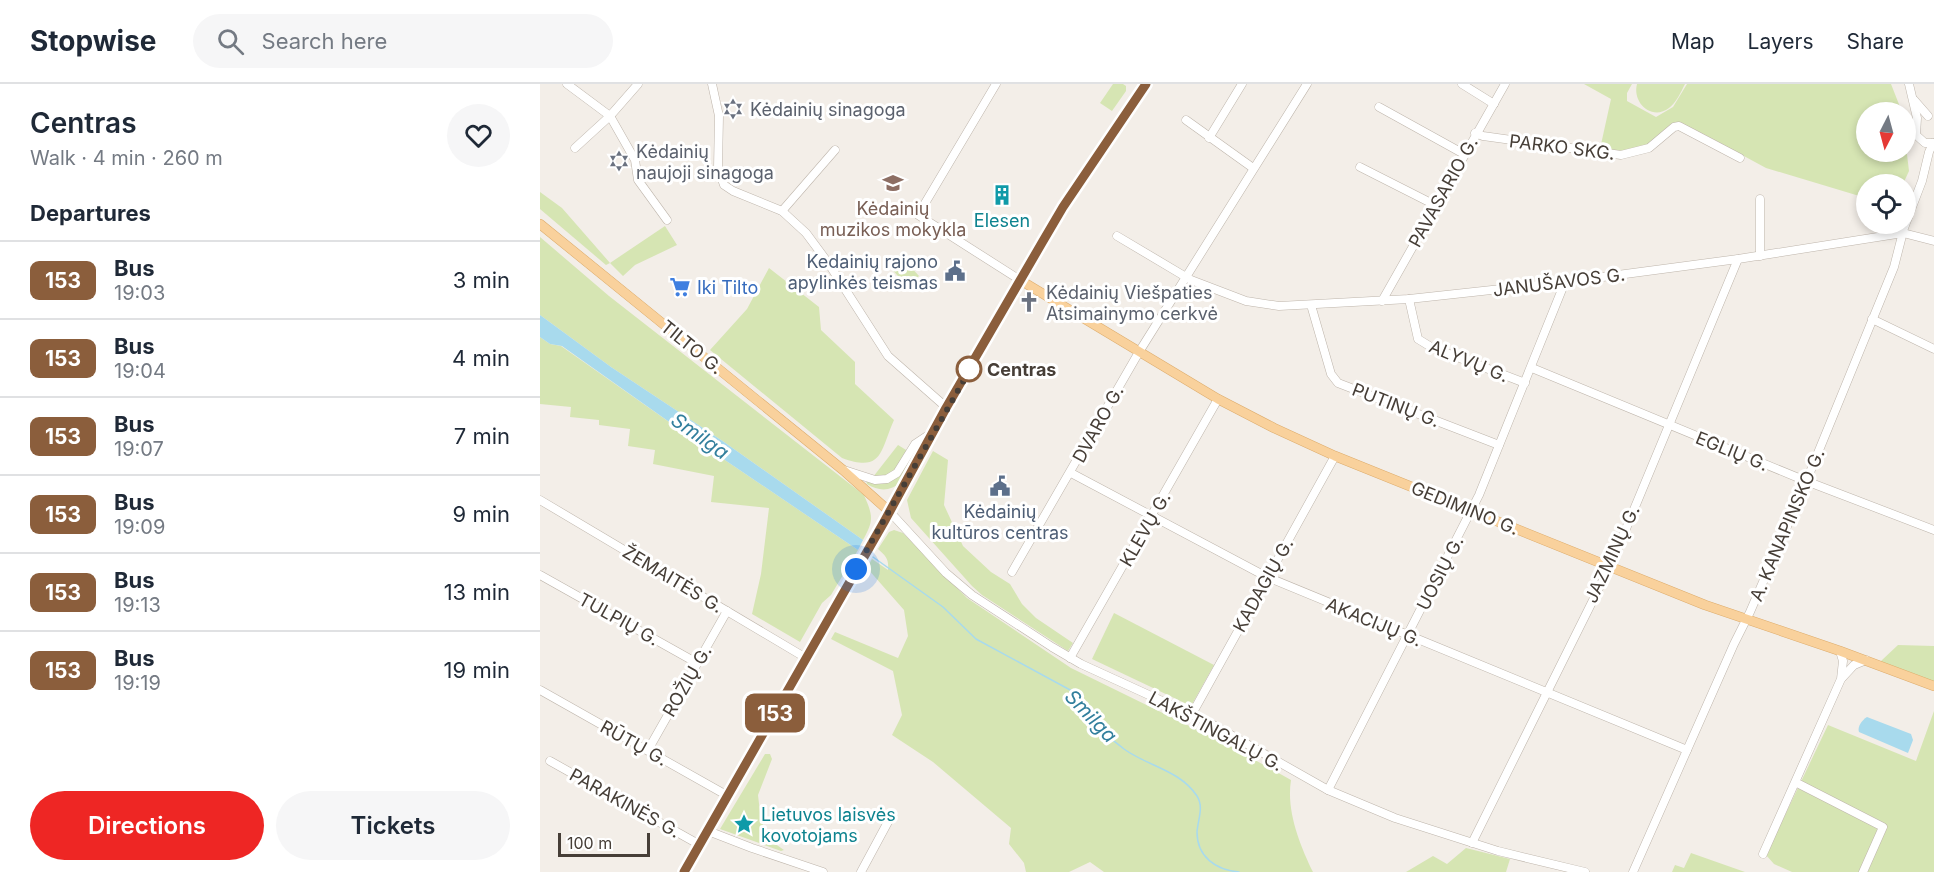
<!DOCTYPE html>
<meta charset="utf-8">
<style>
:root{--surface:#fff;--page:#f6f6f7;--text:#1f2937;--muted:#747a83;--line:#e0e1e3;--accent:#ee2624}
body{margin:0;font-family:Inter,sans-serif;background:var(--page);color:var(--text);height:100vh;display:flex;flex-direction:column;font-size:22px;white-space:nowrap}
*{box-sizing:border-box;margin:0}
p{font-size:20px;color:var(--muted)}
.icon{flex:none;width:33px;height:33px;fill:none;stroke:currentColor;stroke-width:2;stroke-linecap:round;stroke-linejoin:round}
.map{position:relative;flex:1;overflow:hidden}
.side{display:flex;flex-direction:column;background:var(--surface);width:540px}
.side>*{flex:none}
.badge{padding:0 12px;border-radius:9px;font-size:21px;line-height:39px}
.needle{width:39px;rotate:186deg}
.buttons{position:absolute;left:1316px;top:18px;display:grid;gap:12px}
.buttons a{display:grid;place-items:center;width:60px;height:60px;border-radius:50%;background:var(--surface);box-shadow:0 3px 9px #0003;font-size:30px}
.scale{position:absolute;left:18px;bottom:15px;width:92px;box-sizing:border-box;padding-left:6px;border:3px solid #463e37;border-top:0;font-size:16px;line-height:21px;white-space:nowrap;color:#463e37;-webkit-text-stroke:4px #fff;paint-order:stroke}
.you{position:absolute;width:30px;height:30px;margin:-15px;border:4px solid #fff;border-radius:50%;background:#1a73e8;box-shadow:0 0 0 9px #1a73e833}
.map>.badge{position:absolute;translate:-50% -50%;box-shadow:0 0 0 3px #fff}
h2{padding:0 30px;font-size:22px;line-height:54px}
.round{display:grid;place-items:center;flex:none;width:63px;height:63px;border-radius:32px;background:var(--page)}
.headline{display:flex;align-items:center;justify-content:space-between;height:102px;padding:0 30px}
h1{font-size:28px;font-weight:600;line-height:45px}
.primary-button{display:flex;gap:12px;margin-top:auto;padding:12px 30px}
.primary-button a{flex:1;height:69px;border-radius:36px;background:var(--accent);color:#fff;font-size:24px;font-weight:600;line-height:69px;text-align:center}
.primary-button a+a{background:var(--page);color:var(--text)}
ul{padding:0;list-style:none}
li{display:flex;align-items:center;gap:18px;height:78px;padding:0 30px;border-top:2px solid var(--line)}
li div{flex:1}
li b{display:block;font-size:22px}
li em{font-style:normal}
li .badge{min-width:66px;font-weight:700;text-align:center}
header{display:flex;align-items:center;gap:36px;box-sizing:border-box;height:84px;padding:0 30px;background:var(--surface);border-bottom:2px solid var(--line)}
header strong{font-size:28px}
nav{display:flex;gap:33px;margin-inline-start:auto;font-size:21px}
.search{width:420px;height:54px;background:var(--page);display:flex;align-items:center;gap:15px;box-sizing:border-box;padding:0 21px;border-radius:33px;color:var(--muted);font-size:22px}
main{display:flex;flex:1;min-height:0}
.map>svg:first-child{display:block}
</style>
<header>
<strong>Stopwise</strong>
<div class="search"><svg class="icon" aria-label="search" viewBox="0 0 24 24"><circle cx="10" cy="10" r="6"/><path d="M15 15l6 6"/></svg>Search here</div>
<nav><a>Map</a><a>Layers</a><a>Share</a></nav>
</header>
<main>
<section class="side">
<div class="headline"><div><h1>Centras</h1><p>Walk · 4 min · 260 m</p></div><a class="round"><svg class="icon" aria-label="heart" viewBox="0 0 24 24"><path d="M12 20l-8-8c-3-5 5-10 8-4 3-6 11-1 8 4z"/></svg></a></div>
<h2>Departures</h2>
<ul>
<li><span class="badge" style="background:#8b5e3c;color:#fff">153</span><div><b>Bus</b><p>19:03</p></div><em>3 min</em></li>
<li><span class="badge" style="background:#8b5e3c;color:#fff">153</span><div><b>Bus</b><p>19:04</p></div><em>4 min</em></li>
<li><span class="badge" style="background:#8b5e3c;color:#fff">153</span><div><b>Bus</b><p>19:07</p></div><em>7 min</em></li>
<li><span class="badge" style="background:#8b5e3c;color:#fff">153</span><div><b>Bus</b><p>19:09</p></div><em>9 min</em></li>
<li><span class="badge" style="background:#8b5e3c;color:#fff">153</span><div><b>Bus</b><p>19:13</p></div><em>13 min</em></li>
<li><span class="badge" style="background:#8b5e3c;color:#fff">153</span><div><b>Bus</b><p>19:19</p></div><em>19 min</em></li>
</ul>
<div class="primary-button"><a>Directions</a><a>Tickets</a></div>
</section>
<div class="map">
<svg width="1394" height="788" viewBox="0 0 1394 788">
<rect width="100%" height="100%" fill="#f3eee8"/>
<!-- green -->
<g fill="#d6e5b3">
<polygon points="573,0 583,0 586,2 586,7 572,27 560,19"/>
<polygon points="1044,0 1092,0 1087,9 1087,17 1116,33 1133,23 1147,0 1351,0 1362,28 1326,28 1326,68 1365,68 1365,54 1369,87 1363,100 1326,100 1326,114 1226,84 1167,52 1136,39 1130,41 1107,61 1082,68 1060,65 1071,15"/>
<path d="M1097,0H1145C1141,8 1136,19 1129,24C1112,37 1092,19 1097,0Z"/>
<polygon points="0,108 22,124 70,179 125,142 137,161 95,181 83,192 70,179 66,181 0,125"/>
<path d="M0,153L69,212L324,411C333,432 334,436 323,456L184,358L71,283L0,231Z"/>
<polygon points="360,171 379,192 367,202 348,181"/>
<path d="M229,184L279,223L281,246L315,278V300L354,336C340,367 343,389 302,374L170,266L207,225Z"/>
<polygon points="0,253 10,260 21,262 142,347 318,466 291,511 282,519 260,558 212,530 221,490 229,424 171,418 174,392 113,380 115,366 88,362 90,345 59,341 59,336 30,333 31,323 0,320"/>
<path d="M385,356L362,398C350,407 340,408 327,400L326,397L333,393L358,361L371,369Z"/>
<polygon points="393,367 408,376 404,421 423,462 451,488 470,500 482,520 496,534 533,559 528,567 442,511 432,502 371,434 367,416"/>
<path d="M354,446L363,449L427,514L531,584L686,660L751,696C746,727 760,761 773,788H564L550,778L529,788H486L484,779L469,760L471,744L393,678L352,651L362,631L353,587L291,555L295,548L358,574L368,552L364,526L327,484L332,475L348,486C349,475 346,472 338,465L349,448Z"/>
<polygon points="574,529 674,581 651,622 552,575"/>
<polygon points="1358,561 1394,562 1394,602 1340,581 1341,577"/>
<polygon points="1394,627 1394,788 1252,788 1234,780 1226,771 1288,641 1376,677"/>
<polygon points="225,670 230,670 232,675 218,711 221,737 231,757 244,766 241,767 180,745"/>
<polygon points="926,764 970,775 966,788 866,788 893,772 907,780"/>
<polygon points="1151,769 1205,788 1132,788 1135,781 1144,784"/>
</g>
<!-- water -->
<g fill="#a8daed">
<polygon points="0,231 71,283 184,358 323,456 318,466 142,347 22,262 10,260 0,253"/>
<path d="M1327,633L1371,650L1373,656L1368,669L1319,648C1317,643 1322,636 1327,633Z"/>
</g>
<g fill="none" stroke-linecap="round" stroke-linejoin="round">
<!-- stream -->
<path stroke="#a8daed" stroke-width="1.5" d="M333,473L403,523L436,555L532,607C543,617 544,626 552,637C560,647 574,657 584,665C607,682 640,686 657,712C664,723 658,735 657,748C657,773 676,786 699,788"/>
<!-- minor casing -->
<g stroke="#beb5ab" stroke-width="9">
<g id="minor">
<polyline points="27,0 70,32 95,76 98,96 127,136"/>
<polyline points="172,0 179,32 178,84 184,101 193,107 242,127 266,149 289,180 348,272 407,324"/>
<polyline points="456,0 378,131 480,196"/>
<polyline points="922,0 954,20"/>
<polyline points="1369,0 1377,34 1376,51 1385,59 1394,59"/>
<polyline points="1374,16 1388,32"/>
<polyline points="839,23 924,70"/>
<polyline points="646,36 713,84"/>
<polyline points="935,49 943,52 1081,71 1109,64 1134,43 1139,42 1200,74"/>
<polyline points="669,54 702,0"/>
<polyline points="35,64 70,32 98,0"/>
<polyline points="820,83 895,121"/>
<polyline points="242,127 295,66"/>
<polyline points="577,152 651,196 706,217 739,222 869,215 1025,198 1198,175 1363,149 1394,157"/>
<polyline points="1220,172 1220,115"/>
<polyline points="869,215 878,255 891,263 985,299"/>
<polyline points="842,217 965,0"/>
<polyline points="771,221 791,290 798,299 959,361"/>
<polyline points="1332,235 1394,265"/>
<polyline points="992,284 1266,397 1394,446"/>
<polyline points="304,386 335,396 347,395 357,389 375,360 393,348"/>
<polyline points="531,389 727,493 1147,666"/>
<polyline points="0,416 266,574"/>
<polyline points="350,428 406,489 432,511 512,563 541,580 668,638 788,706 855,734 958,767 1045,788"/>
<polyline points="472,488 599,268 767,0"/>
<polyline points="0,491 157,579"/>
<polyline points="530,574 678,315"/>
<polyline points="1302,594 1314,581 1326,576"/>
<polyline points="0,606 188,712"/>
<polyline points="652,630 795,372"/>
<polyline points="108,666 187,527"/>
<polyline points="10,677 160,761"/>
<polyline points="1257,699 1343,743 1323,788"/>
<polyline points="788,706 939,411 1025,198"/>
<polyline points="168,747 212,764 283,788"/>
<polyline points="932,759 1073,476 1198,175"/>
<polyline points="1223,770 1301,595 1303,577 1300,567"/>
<polyline points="321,788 349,736"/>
<polyline points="1093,788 1194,560 1210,528 1264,403 1354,183 1364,144 1382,97 1389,68 1393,59"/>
</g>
</g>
<!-- major casing -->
<g stroke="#ddac6c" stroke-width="10">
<g id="major">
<polyline points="0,140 303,386 350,428"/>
<polyline points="480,196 678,315 734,344 795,372 1165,521 1300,567 1394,602"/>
<polyline points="144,788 350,428 407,324 503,157 523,123 606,0"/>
</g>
</g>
<!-- minor -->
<use href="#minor" stroke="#fff" stroke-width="8"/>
<!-- major -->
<use href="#major" stroke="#f9d19c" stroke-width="9"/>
</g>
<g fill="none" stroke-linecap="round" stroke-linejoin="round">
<!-- line casing -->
<g stroke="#fff" stroke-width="14">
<polyline id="line" points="144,788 344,438 406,324 503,157 523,123 606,0"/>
</g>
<!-- line -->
<use href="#line" stroke="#8b5e3c" stroke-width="9"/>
<!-- walk -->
<polyline stroke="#463e37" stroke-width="6" stroke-dasharray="0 10.8" points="316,485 432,282 429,285"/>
</g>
<!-- icons -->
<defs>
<g id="synagogue-bare" transform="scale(1.62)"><path d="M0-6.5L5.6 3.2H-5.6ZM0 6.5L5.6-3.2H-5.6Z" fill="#6b7280" stroke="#fff" stroke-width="2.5" paint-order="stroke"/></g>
<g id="school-bare" transform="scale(1.62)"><path d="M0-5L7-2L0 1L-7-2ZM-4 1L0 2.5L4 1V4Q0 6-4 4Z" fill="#8d6e63" stroke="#fff" stroke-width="2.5" paint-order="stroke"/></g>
<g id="building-bare" transform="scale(1.62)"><path d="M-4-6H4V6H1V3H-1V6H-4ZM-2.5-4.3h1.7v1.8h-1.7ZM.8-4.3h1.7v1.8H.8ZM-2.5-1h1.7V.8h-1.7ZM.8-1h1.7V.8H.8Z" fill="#0f9aa8" stroke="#fff" stroke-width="2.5" paint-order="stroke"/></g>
<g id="civic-bare" transform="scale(1.62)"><path d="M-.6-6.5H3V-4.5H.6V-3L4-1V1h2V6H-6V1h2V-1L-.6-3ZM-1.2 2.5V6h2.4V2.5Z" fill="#5c6f8a" stroke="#fff" stroke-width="2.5" paint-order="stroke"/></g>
<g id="supermarket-bare" transform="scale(1.62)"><path d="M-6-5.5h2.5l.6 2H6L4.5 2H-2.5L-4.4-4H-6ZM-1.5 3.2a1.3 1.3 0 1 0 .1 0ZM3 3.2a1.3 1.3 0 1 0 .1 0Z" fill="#3f7fe0" stroke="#fff" stroke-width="2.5" paint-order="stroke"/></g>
<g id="church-bare" transform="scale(1.62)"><path d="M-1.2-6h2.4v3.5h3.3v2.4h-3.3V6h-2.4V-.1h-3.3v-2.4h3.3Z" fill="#6b7280" stroke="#fff" stroke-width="2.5" paint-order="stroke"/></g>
<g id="sight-bare" transform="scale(1.62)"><path d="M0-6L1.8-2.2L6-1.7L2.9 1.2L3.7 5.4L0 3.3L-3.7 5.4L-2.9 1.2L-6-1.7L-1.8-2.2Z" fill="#0f9aa8" stroke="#fff" stroke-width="2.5" paint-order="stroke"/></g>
</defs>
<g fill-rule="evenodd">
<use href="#synagogue-bare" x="193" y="25"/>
<use href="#synagogue-bare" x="79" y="77"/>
<use href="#school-bare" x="353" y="99"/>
<use href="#building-bare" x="462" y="111"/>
<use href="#civic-bare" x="415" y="187"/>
<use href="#supermarket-bare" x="140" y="203"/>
<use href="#church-bare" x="489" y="218"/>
<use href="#civic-bare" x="460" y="402"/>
<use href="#sight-bare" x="204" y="740"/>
</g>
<!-- markers -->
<circle fill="#fff" stroke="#8b5e3c" stroke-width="3" cx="429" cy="285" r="12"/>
<g text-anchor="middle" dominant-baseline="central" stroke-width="6" stroke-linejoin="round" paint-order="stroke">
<!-- worship labels -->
<g font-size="18" fill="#5b616d" stroke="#fff" text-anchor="start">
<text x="210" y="25">Kėdainių sinagoga</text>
<text x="96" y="67">Kėdainių<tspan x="96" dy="21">naujoji sinagoga</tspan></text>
<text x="506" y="208">Kėdainių Viešpaties<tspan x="506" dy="21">Atsimainymo cerkvė</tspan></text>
</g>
<!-- street labels -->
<g font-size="18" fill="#463e37" stroke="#fff">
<text transform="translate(1022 63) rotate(7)">PARKO SKG.</text>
<text transform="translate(903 108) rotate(-61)">PAVASARIO G.</text>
<text transform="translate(1019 198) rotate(-7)">JANUŠAVOS G.</text>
<text transform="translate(152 263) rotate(39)">TILTO G.</text>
<text transform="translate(929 277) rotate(22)">ALYVŲ G.</text>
<text transform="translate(856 321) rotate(21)">PUTINŲ G.</text>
<text transform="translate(558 340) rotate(-61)">DVARO G.</text>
<text transform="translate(1192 367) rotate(22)">EGLIŲ G.</text>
<text transform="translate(925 424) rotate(22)">GEDIMINO G.</text>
<text transform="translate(1247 441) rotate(-67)">A. KANAPINSKO G.</text>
<text transform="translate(605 445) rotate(-60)">KLEVŲ G.</text>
<text transform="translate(1072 470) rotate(-65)">JAZMINŲ G.</text>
<text transform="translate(900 489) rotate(-63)">UOSIŲ G.</text>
<text transform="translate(133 495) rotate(31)">ŽEMAITĖS G.</text>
<text transform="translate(723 501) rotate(-61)">KADAGIŲ G.</text>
<text transform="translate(79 535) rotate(29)">TULPIŲ G.</text>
<text transform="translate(834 538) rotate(22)">AKACIJŲ G.</text>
<text transform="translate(147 597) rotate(-60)">ROŽIŲ G.</text>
<text transform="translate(676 647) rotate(28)">LAKŠTINGALŲ G.</text>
<text transform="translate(94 659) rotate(29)">RŪTŲ G.</text>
<text transform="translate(85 719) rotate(29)">PARAKINĖS G.</text>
</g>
<!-- education labels -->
<g font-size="18" fill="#785e54" stroke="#fff">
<text x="353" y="124">Kėdainių<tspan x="353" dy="21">muzikos mokykla</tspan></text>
</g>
<!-- culture labels -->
<g font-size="18" fill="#0d838f" stroke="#fff">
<text x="462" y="136">Elesen</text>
<text x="221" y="730" text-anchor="start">Lietuvos laisvės<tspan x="221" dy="21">kovotojams</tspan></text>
</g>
<!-- service labels -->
<g font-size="18" fill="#4e5e75" stroke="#fff" text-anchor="end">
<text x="398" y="177">Kedainių rajono<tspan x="398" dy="21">apylinkės teismas</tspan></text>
<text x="460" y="427" text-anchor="middle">Kėdainių<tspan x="460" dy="21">kultūros centras</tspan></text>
</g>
<!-- shop labels -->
<g font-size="18" fill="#366cbe" stroke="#fff" text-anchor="start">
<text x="157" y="203">Iki Tilto</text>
</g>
<!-- stop labels -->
<g font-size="18" font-weight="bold" fill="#463e37" stroke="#fff" text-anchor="start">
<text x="447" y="285">Centras</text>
</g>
<!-- water labels -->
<g font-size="20" font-style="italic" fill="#327f9d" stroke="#fff">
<text transform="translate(160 352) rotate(35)">Smilga</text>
<text transform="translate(551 632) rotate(46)">Smilga</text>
</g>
</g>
</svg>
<div class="buttons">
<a><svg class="needle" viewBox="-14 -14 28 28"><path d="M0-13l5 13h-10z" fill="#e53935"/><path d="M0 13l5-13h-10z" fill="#747a83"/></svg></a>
<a><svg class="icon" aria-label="locate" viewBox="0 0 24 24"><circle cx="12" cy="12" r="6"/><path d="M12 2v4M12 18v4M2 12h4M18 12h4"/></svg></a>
</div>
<div class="scale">100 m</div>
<div class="you" style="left:316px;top:485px"></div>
<b class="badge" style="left:235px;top:629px;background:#8b5e3c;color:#fff">153</b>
</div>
</main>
